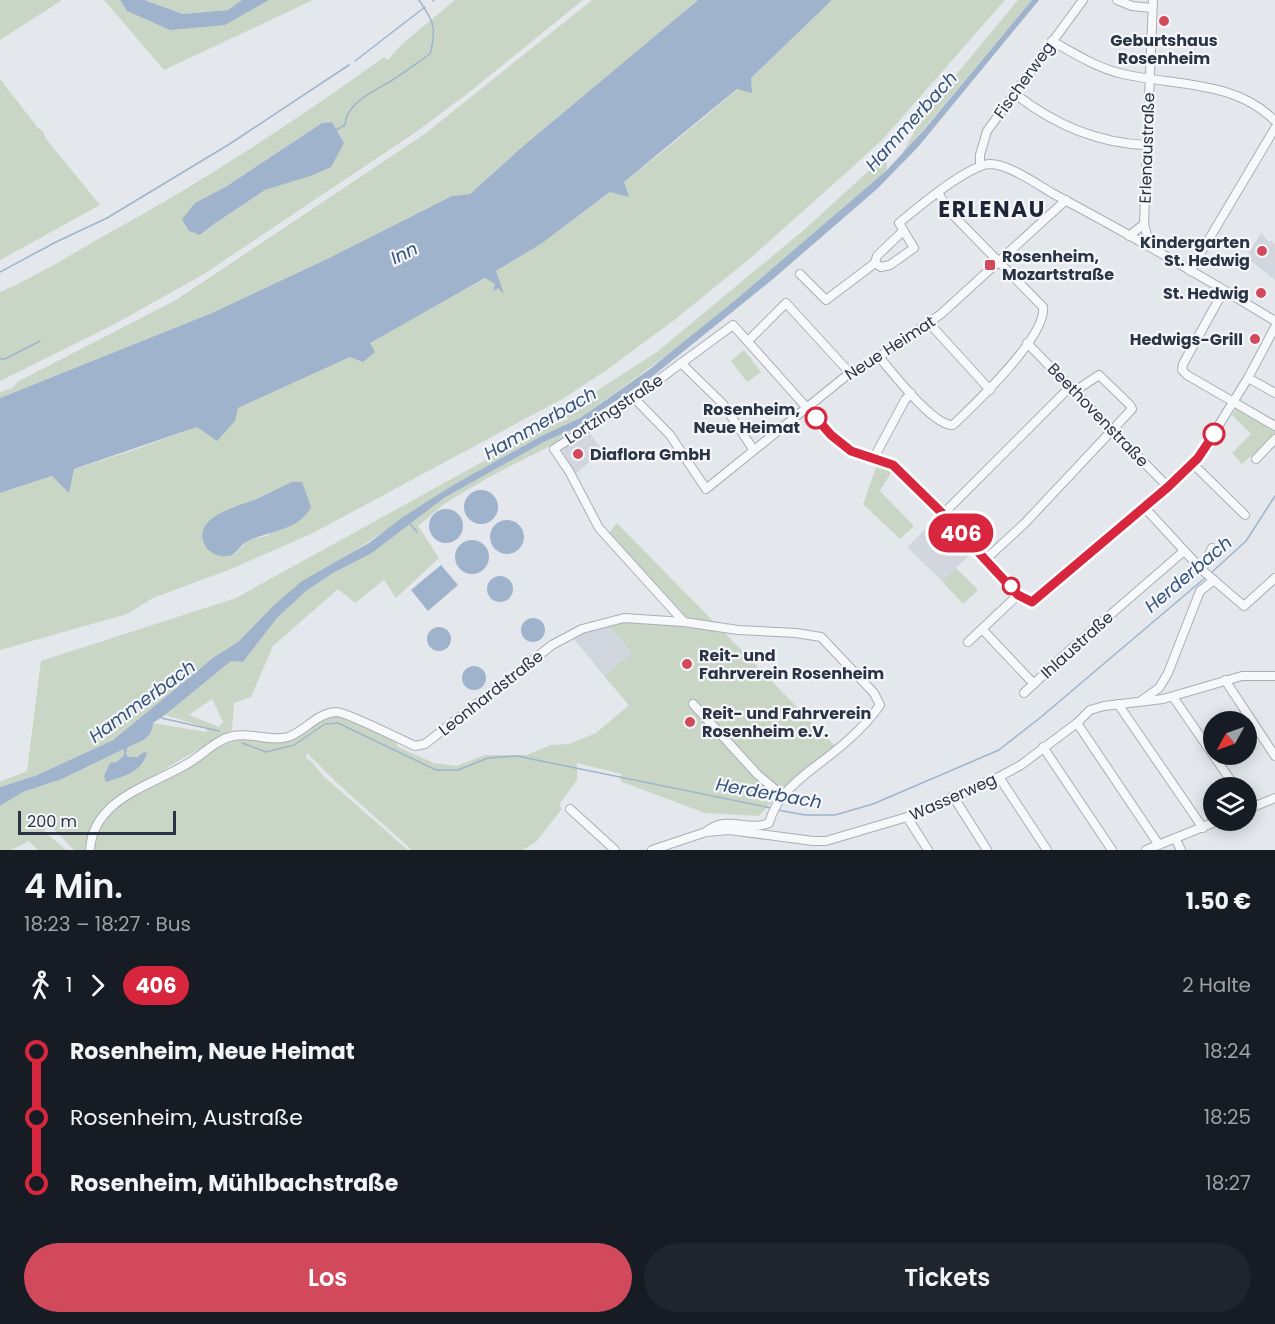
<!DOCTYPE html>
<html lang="de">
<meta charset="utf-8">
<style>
:root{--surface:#171b24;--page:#20242c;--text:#f1f3f6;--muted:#9ea1a6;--accent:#d1495b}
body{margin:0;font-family:Poppins,sans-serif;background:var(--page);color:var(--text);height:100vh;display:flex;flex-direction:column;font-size:22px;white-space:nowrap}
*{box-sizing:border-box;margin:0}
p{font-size:20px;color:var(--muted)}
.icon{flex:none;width:33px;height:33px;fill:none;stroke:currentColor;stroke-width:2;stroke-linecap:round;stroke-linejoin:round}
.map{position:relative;height:850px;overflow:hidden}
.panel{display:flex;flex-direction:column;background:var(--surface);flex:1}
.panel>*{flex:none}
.badge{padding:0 12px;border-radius:20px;font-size:21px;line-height:39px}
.needle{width:39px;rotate:230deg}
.controls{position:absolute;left:1203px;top:711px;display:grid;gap:12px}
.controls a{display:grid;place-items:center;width:54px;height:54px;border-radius:50%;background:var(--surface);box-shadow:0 3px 15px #0003;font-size:30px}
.scale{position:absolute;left:18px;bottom:15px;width:158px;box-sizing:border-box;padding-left:6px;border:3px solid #2b3445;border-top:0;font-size:16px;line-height:21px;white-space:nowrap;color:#2b3445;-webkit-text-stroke:4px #f4f6f9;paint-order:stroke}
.map>.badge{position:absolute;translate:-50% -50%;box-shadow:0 0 0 3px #fff}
.legs{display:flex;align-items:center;gap:9px;height:66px;padding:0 24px;font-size:20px}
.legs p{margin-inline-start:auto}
.head{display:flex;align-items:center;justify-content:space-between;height:102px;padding:0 24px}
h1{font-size:33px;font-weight:600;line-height:45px}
.action{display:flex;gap:12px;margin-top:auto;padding:12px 24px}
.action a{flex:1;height:69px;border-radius:36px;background:var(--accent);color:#fff;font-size:24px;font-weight:600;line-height:69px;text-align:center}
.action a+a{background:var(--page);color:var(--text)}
ul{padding:0 24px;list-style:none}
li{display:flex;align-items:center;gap:21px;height:66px;font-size:22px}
li i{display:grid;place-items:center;width:9px;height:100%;margin:0 8px;background:currentColor}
li i::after{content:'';width:15px;height:15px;margin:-8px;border:4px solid;border-radius:50%;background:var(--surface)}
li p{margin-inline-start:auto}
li:first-child i{background:linear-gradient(#0000 50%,currentColor 0)}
li:last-child i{background:linear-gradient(currentColor 50%,#0000 0)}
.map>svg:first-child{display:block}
</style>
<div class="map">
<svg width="1275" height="850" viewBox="0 0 1275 850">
<rect width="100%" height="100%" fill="#e4e7ec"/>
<!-- built -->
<g fill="#d2d6de">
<polygon points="1261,233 1269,242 1271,240 1275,245 1275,280 1246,257"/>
<polygon points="589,432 603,451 575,474 562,450"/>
<polygon points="939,516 974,551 942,581 907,547"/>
<polygon points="608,624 633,653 604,676 571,635"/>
</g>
<!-- green -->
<g fill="#c9d6c5" fill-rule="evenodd">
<polygon points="0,0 62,0 0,40"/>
<polygon points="104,0 120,0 127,11 225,25 269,0 313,0 164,70"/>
<polygon points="144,0 242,0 228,10 183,14"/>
<path d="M455,0H583L467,94L416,132L204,274L113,325L0,381V292C35,277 67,257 100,238C199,184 293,123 384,57L388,60L401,45ZM332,122L344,143L289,182L265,190L214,224L201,235L195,203L227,186L322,123Z"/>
<polygon points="592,0 698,0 521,148 470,194 452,196 327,259 212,313 0,398 0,392 13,388 17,382 176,300 426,133"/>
<path d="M832,0H1005L883,139L847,172L754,255L677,318L608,369L564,398L313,533L231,569L153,598L127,614L0,650V493L131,451L197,427L235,421L238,408L350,357L369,343L486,278L495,284L494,291L498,288L502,292L496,271L541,244L624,182L677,140L751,78ZM275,490L269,535L247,541L234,555L255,499Z"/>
<polygon points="1018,0 1032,0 901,156 926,111"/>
<polygon points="0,79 38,128 43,131 46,139 100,205 0,260"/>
<polygon points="886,155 887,170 739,297 677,348 580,418 541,436 453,485 273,606 238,642 214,657 113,740 35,776 0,787 0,782 27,771 41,661 236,598 520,441 533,431 569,419 562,413 657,352 805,229"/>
<polygon points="744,350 761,372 747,382 731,361"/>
<polygon points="1237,407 1275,430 1275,435 1242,464 1232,453 1251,434 1232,415"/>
<path d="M575,428L550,446L489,477L444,504L418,526L439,558L396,598L384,580L355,603L338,589L273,646L251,697L234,703L232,730L120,795L99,813L88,835L86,850H74L49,824L44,831L66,850H38L29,841L11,850H0V806L23,792L62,779L124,749V755L104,776L144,752L137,757H128L126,753L128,747L153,723L206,732L208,728L165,715L231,661L243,662L277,618L306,591L333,573L372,553L444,498L544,442ZM212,699L223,722L219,727L189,715Z"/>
<polygon points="878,462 893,469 880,491 914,526 900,539 863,504"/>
<path d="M617,523L836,747L780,793L759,816L705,813L622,782L620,778L622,774L577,763V780L560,803L561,810L536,842L523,850H412L337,783L307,753L306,758L313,763L322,775L408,850H95C94,836 102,819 112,809C128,794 153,786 172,776C194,765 214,744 240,740C254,738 270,746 285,742C301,738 316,721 328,717C344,712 381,734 396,741L398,747L434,763L456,766L485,755H526L551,745L569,744L596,733L629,705L604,676L632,653L608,624L617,622L688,626L608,534Z"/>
<polygon points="956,568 978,590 963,604 942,581"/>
</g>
<!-- water -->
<g fill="#9fb4cc">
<polygon points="120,0 144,0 183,14 228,10 242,0 269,0 225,25 170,30 127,11"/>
<polygon points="698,0 832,0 751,78 752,93 737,89 624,182 629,197 610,192 541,244 496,271 504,294 498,288 493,292 495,284 485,278 370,343 375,352 363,362 350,357 238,408 235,421 217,441 197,427 74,469 69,493 52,476 0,493 0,398 212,313 327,259 452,196 470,194 521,148"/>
<path d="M1032,0H1039L918,147L877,189L773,279L653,376L575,428L544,442L444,498L372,553L333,573L306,591L277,618L243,662L231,661L165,715L153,723C152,739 141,741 128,747L126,753L128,757H137L144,752L147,753C141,773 124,776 106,782L104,776L110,763L117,762L124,755V749L62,779L23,792L0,806V787L35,776L113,740L214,657L238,642L273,606L302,581L369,543L400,519L453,485L541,436L580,418L650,369L739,297L887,170L923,131Z"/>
<polygon points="332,122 344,143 331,167 313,175 265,190 214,224 200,235 189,231 182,219 195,203 227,186 322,123"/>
<path d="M292,482H302L311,507C300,530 269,531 248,541C239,545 237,556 226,556C219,557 210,553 206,547C189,518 236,507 254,500C267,494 279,488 292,482Z"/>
<circle cx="481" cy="507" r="17"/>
<circle cx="446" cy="526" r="17"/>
<circle cx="507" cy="537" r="17"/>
<circle cx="472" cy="557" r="17"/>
<polygon points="441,565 458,585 428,611 411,590"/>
<circle cx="500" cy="589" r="13"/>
<circle cx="533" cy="630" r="12"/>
<circle cx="439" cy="639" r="12"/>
<circle cx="474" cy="678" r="12"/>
</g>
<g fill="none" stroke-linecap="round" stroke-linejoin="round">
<!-- stream -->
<g stroke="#9fb4cc" stroke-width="1.5">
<polyline points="433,1 434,0"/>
<polyline points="355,61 425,7"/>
<path d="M336,130L345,125C346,103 374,91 391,81C404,73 417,63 430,54C437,27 434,22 419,0"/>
<polyline points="0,272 56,242 107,218 228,145 349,65"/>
<polyline points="0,359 5,359 40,341"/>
<polyline points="410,524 417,532"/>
<polyline points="1211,573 1246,541 1275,496"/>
<polyline points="161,718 219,731"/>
<polyline points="242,743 266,752 294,745 325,724 338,723 436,770 458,770 488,758 517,756 771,808"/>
<polyline points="778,810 805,815 835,815 873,804 999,750 1041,717 1205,578"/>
</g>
<!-- minor casing -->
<g stroke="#a9aeb7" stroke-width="10">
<g id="minor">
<polyline points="1117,0 1132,6 1152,8"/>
<polyline points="1153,0 1144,224 1147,235 1156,250"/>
<path d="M1052,41C1075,54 1097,68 1123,74C1175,86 1235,80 1275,121"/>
<path d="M1014,93C1053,124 1097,143 1146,145"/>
<polyline points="980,166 980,155 987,131 1083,0"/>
<path d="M903,231L877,256L875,263L881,267L890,265L914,248L899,223C917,208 968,165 990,164C1008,164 1037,184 1052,193C1127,233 1202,276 1275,321"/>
<polyline points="1129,236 1144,224"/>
<polyline points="1190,271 1275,128"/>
<polyline points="800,274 826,300 875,263"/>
<polyline points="1224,290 1183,364 1182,370 1187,375 1275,426"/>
<polyline points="929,323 990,390"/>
<polyline points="748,341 786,303 850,373"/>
<polyline points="1027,343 1168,487"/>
<path d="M879,357C893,373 933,426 953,425C974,405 1047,336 1043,307L948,210L938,192"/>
<polyline points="681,363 723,404 753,449"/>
<polyline points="1248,378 1275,393"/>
<polyline points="634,398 670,435 706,489 846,376 879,357 941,314 1066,200"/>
<polyline points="876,459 877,452 905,400 911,393"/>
<polyline points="1256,459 1275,439"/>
<polyline points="1193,464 1245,515"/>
<polyline points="1145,508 1202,570 1244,606 1275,578"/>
<polyline points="943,514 1071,386"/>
<polyline points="986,559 1025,523 1132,409 1130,405 1099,375 1075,391"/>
<polyline points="1202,570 1212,548"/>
<polyline points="684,622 599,528 569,471 554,449 634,398 733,325 831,435 851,451 893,465 943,514 1018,595 1032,602 1145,508 1201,454 1248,378 1275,327"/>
<polyline points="982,629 1034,684"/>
<polyline points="968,642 1018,595"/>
<polyline points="1225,680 1275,756"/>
<polyline points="1024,693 1073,647 1184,551"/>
<polyline points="1173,697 1236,788"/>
<polyline points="1142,700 1159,688 1168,673 1200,591 1214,580"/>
<polyline points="693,704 758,775 783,796"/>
<polyline points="1118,704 1203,828"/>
<polyline points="1077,723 1159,845"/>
<polyline points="1043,747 1112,850"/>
<polyline points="999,777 1047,850"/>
<polyline points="953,796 987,850"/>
<polyline points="570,809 615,850"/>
<polyline points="1246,810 1275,798"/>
<polyline points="907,817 928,850"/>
<polyline points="1175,838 1181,850"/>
<path d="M90,850C93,799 150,786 187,764C203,755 215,740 233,736C252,732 269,742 288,737C305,731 317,713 336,712C344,711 402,740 415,746L425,744L552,645L582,629L624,618L684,622L738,630L796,633L821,637L874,693L880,705C863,730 836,751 812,769C793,784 776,798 769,823C747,832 726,814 706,832"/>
<polyline points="652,850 706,832 729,830 813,841 826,841 907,817 999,777 1021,765 1077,723 1090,710 1104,706 1163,699 1242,676 1275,676"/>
<polyline points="1146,850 1220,820"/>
</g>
</g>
<!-- minor -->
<use href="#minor" stroke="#f7f8fa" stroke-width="8"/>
</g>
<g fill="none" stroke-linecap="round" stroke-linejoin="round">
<!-- line-1 casing -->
<g stroke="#fff" stroke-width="14">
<polyline id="line-1" points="816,418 831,435 851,451 893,465 943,514 1018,595 1032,602 1168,487 1198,458 1214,434"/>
</g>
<!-- line-1 -->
<use href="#line-1" stroke="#d7263d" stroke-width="9"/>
</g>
<!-- markers -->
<g fill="#d1495b" stroke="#f4f6f9" stroke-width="2">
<circle cx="1164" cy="21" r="6"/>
<circle cx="1262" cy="251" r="6"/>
<rect x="984" y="259" width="12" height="12" rx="3"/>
<circle cx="1261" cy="293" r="6"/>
<circle cx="1255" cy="339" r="6"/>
<circle cx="578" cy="454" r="6"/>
<circle cx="687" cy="664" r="6"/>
<circle cx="690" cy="722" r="6"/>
</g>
<g fill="#fff" stroke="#d7263d" stroke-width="3">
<circle cx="816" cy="418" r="10"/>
<circle cx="1214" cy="434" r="10"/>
<circle cx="1011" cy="586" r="8"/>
</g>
<g text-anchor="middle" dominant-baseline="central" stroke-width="4.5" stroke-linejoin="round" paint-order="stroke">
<!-- poi labels -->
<g font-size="16" font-weight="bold" fill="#2b3445" stroke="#f4f6f9" text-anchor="start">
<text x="1164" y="40" text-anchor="middle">Geburtshaus<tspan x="1164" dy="18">Rosenheim</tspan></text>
<text x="1250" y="242" text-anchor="end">Kindergarten<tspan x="1250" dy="18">St. Hedwig</tspan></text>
<text x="1002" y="256">Rosenheim,<tspan x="1002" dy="18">Mozartstraße</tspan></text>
<text x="1249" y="293" text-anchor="end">St. Hedwig</text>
<text x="1243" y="339" text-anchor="end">Hedwigs-Grill</text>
<text x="590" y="454">Diaflora GmbH</text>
<text x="699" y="655">Reit- und<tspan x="699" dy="18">Fahrverein Rosenheim</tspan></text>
<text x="702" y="713">Reit- und Fahrverein<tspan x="702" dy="18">Rosenheim e.V.</tspan></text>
</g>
<!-- street labels -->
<g font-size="16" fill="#2b3445" stroke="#f4f6f9">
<text transform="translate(1024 80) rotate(-54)">Fischerweg</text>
<text transform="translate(1147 148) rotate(-88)">Erlenaustraße</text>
<text transform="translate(890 348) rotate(-33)">Neue Heimat</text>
<text transform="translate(614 409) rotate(-33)">Lortzingstraße</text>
<text transform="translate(1098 415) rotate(46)">Beethovenstraße</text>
<text transform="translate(1077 645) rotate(-42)">Ihlaustraße</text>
<text transform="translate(491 693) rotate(-38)">Leonhardstraße</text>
<text transform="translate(953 797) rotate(-24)">Wasserweg</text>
</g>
<!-- stop labels -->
<g font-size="16" font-weight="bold" fill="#2b3445" stroke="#f4f6f9" text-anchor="end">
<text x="800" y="409">Rosenheim,<tspan x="800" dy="18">Neue Heimat</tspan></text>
</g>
<!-- water labels -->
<g font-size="18" font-style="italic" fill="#34527a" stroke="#f4f6f9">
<text transform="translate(911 121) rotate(-48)">Hammerbach</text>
<text transform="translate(404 253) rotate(-26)">Inn</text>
<text transform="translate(540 423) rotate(-30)">Hammerbach</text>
<text transform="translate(1188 574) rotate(-40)">Herderbach</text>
<text transform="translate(142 701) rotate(-36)">Hammerbach</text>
<text transform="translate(769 793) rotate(10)">Herderbach</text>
</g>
<!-- district labels -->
<g font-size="22" font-weight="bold" letter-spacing="1.5" fill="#1d2536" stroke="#f4f6f9">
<text x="992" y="209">ERLENAU</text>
</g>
</g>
</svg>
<div class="controls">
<a><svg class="needle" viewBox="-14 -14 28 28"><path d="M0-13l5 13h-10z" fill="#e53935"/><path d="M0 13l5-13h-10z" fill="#9ea1a6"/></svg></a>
<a><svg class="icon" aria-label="layers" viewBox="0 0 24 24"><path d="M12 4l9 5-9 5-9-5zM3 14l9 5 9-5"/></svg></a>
</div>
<div class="scale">200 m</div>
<b class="badge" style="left:961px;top:533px;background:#d7263d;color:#fff">406</b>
</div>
<section class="panel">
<div class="head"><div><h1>4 Min.</h1><p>18:23 – 18:27 · Bus</p></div><b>1.50 €</b></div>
<div class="legs"><svg class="icon" aria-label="walk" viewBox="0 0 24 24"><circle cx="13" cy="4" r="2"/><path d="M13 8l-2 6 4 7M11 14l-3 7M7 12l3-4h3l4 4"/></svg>1<svg class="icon" aria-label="forward" viewBox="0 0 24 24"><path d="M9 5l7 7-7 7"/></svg><b class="badge" style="background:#d7263d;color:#fff">406</b><p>2 Halte</p></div>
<ul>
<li><i style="color:#d7263d"></i><b>Rosenheim, Neue Heimat</b><p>18:24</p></li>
<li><i style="color:#d7263d"></i><span>Rosenheim, Austraße</span><p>18:25</p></li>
<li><i style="color:#d7263d"></i><b>Rosenheim, Mühlbachstraße</b><p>18:27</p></li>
</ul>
<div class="action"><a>Los</a><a>Tickets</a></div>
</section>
